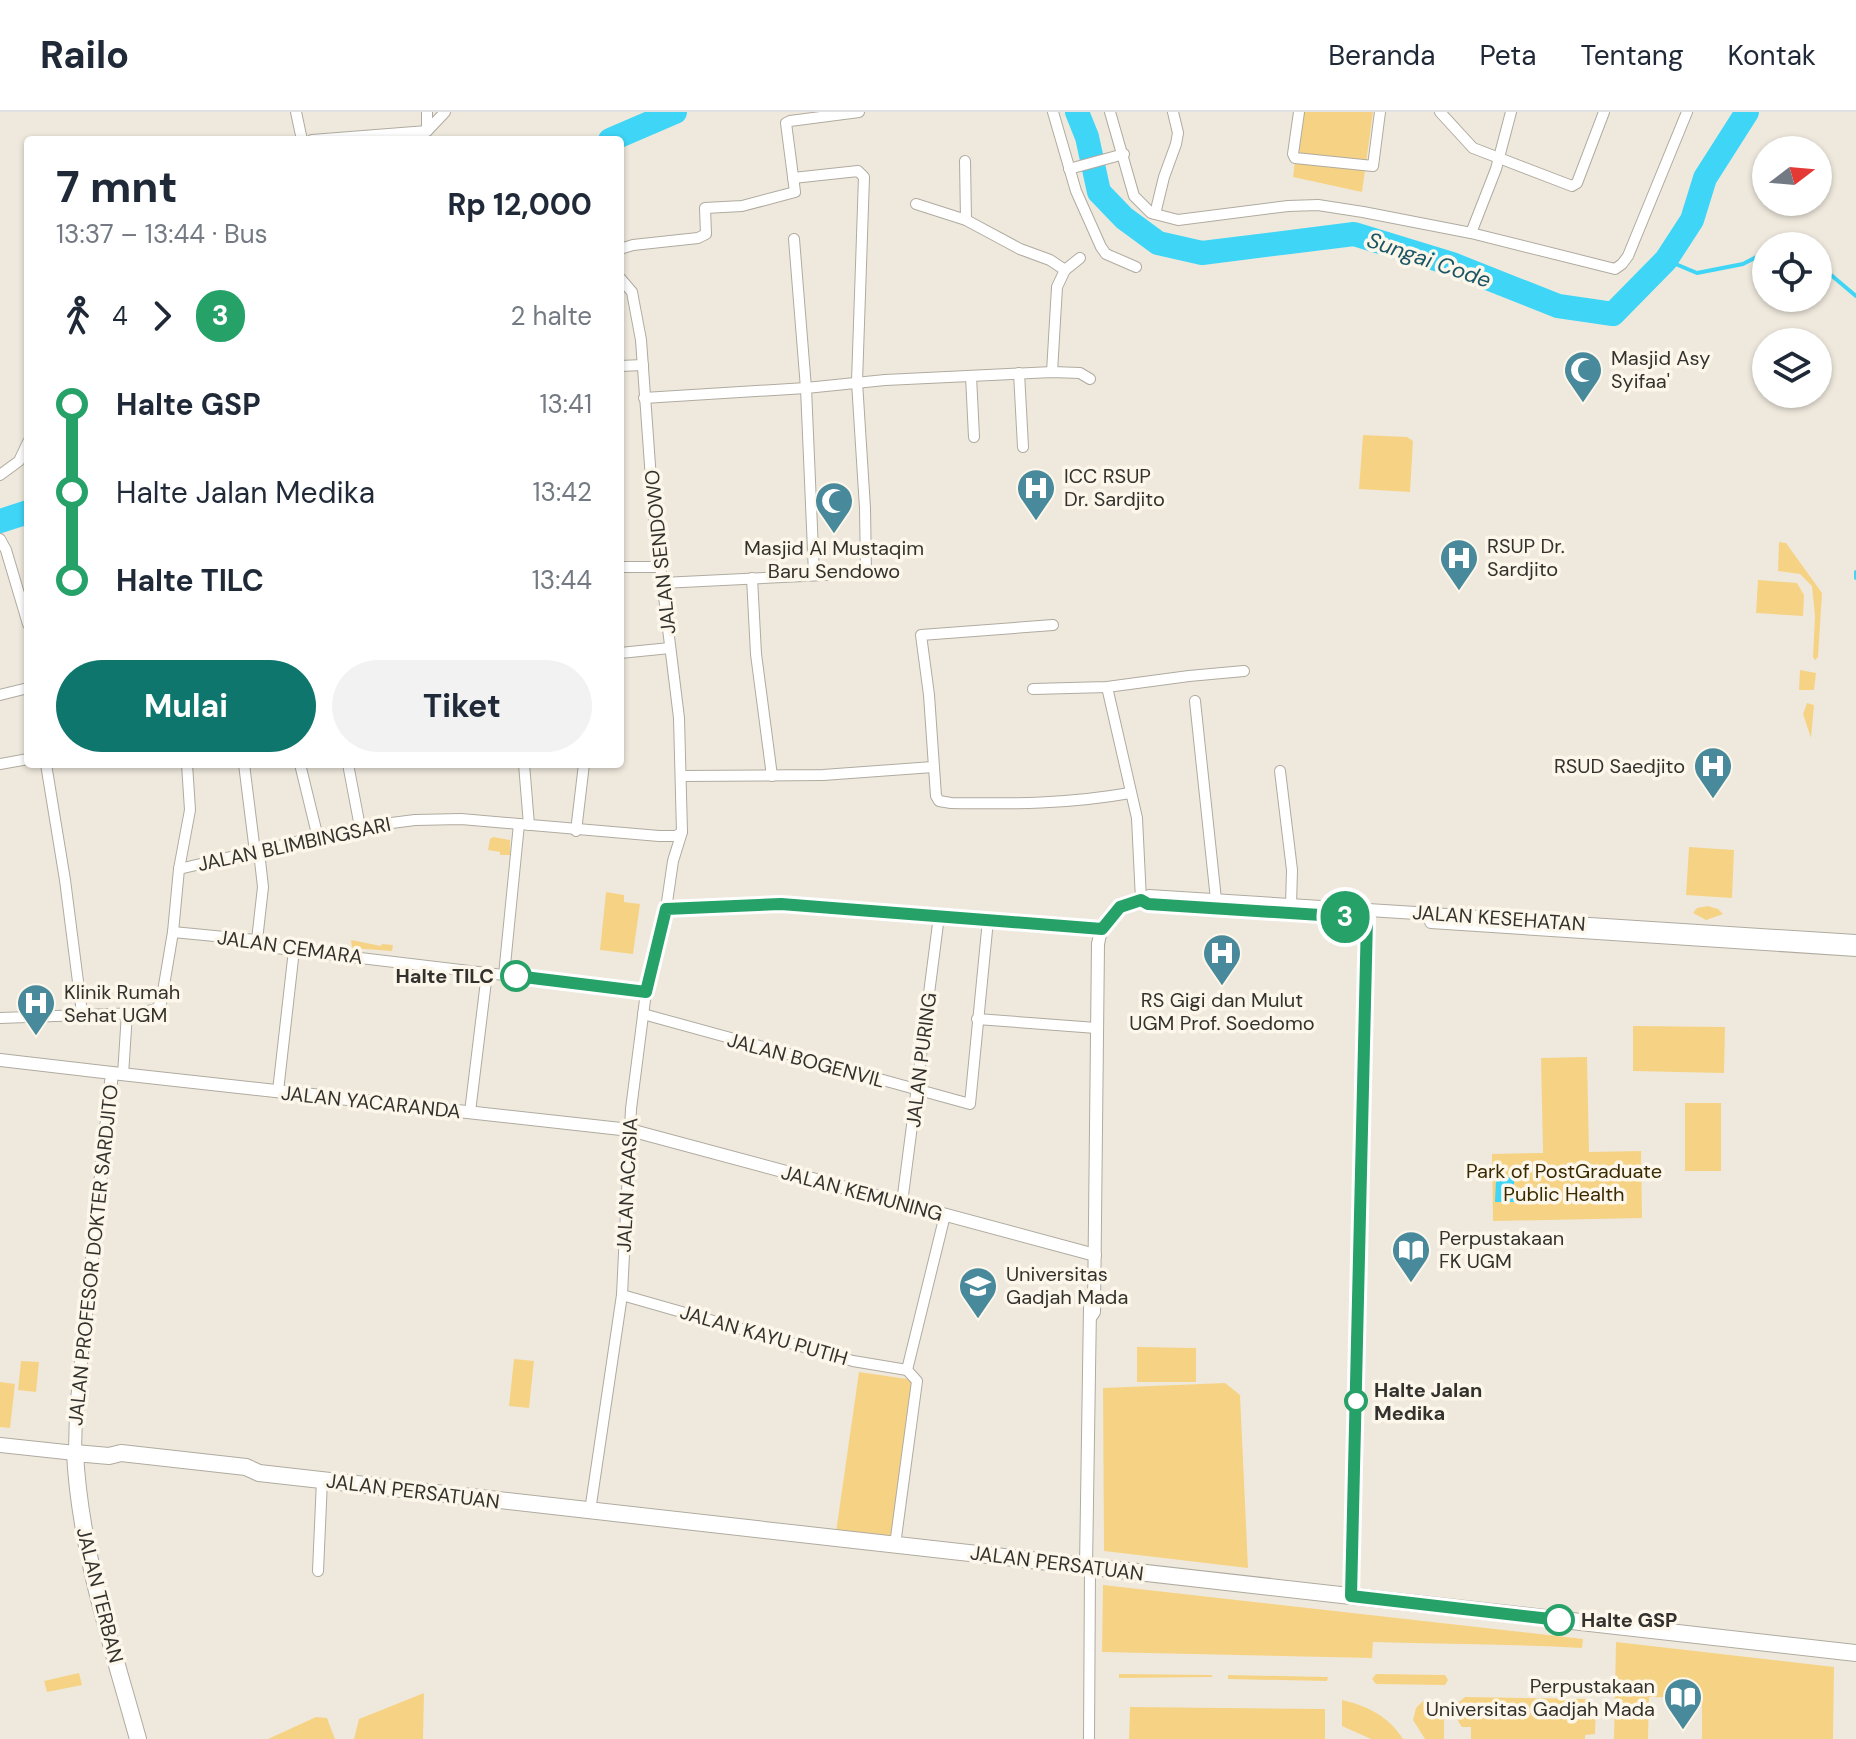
<!DOCTYPE html>
<html lang="id">
<meta charset="utf-8">
<style>
:root{--surface:#fff;--page:#f2f2f3;--text:#1f2937;--muted:#747a83;--line:#e0e1e3;--accent:#0f766e}
body{margin:0;font-family:"DM Sans",sans-serif;background:var(--page);color:var(--text);height:100vh;display:flex;flex-direction:column;font-size:30px;white-space:nowrap}
*{box-sizing:border-box;margin:0}
p{font-size:26px;color:var(--muted)}
.icon{flex:none;width:44px;height:44px;fill:none;stroke:currentColor;stroke-width:2;stroke-linecap:round;stroke-linejoin:round}
.map{position:relative;flex:1;overflow:hidden}
.panel{position:absolute;left:24px;top:24px;width:600px;height:632px;display:flex;flex-direction:column;background:var(--surface);border-radius:8px;box-shadow:0 2px 6px #0004}
.panel>*{flex:none}
.badge{padding:0 16px;border-radius:26px;font-size:28px;line-height:52px}
.needle{width:52px;rotate:74deg}
.buttons{position:absolute;left:1752px;top:24px;display:grid;gap:16px}
.buttons a{display:grid;place-items:center;width:80px;height:80px;border-radius:50%;background:var(--surface);box-shadow:0 2px 6px #0004;font-size:40px}
.map>.badge{position:absolute;translate:-50% -50%;box-shadow:0 0 0 4px #fff}
.legs{display:flex;align-items:center;gap:12px;height:88px;padding:0 32px;font-size:26px}
.legs p{margin-inline-start:auto}
.overview{display:flex;align-items:center;justify-content:space-between;height:136px;padding:0 32px}
h1{font-size:44px;font-weight:700;line-height:60px}
.cta{display:flex;gap:16px;margin-top:auto;padding:16px 32px}
.cta a{flex:1;height:92px;border-radius:48px;background:var(--accent);color:#fff;font-size:32px;font-weight:700;line-height:92px;text-align:center}
.cta a+a{background:var(--page);color:var(--text)}
ul{padding:0 32px;list-style:none}
li{display:flex;align-items:center;gap:28px;height:88px;font-size:30px}
li i{display:grid;place-items:center;width:12px;height:100%;margin:0 10px;background:currentColor}
li i::after{content:'';width:20px;height:20px;margin:-10px;border:6px solid;border-radius:50%;background:var(--surface)}
li p{margin-inline-start:auto}
li:first-child i{background:linear-gradient(#0000 50%,currentColor 0)}
li:last-child i{background:linear-gradient(currentColor 50%,#0000 0)}
header{display:flex;align-items:center;gap:48px;box-sizing:border-box;height:112px;padding:0 40px;background:var(--surface);border-bottom:2px solid var(--line)}
header strong{font-size:38px}
nav{display:flex;gap:44px;margin-inline-start:auto;font-size:28px}
.map>svg:first-child{display:block}
</style>
<header>
<strong>Railo</strong>
<nav><a>Beranda</a><a>Peta</a><a>Tentang</a><a>Kontak</a></nav>
</header>
<div class="map">
<svg width="1856" height="1627" viewBox="0 0 1856 1627">
<rect width="100%" height="100%" fill="#efe9dd"/>
<!-- green -->
<g fill="#f6d384">
<polygon points="1301,0 1373,0 1362,80 1293,65"/>
<polygon points="1363,323 1407,325 1413,329 1410,380 1359,377"/>
<polygon points="1779,430 1786,431 1822,481 1818,545 1815,548 1813,545 1815,504 1812,474 1800,462 1778,459"/>
<polygon points="1758,468 1797,471 1804,483 1803,504 1756,501"/>
<polygon points="1800,558 1816,561 1814,578 1799,578"/>
<polygon points="1807,591 1814,593 1811,626 1803,602"/>
<polygon points="493,725 510,728 510,743 500,743 500,740 488,738 490,727"/>
<polygon points="1689,735 1734,738 1732,786 1686,783"/>
<polygon points="606,780 624,783 624,790 640,792 633,842 600,838"/>
<polygon points="1708,794 1718,797 1723,802 1706,808 1693,801 1697,796"/>
<polygon points="351,828 381,834 382,832 393,833 392,839 352,836"/>
<polygon points="1633,914 1725,915 1724,961 1633,959"/>
<polygon points="1587,945 1589,1040 1641,1039 1642,1106 1493,1109 1492,1042 1543,1041 1541,946"/>
<rect x="1685" y="991" width="36" height="68"/>
<polygon points="1137,1235 1196,1236 1196,1270 1137,1270"/>
<polygon points="514,1247 534,1249 529,1296 509,1294"/>
<polygon points="21,1249 39,1250 36,1280 18,1278"/>
<polygon points="859,1260 914,1268 891,1428 836,1420"/>
<polygon points="0,1270 15,1272 10,1316 0,1315"/>
<polygon points="1225,1271 1240,1283 1248,1456 1104,1439 1103,1276"/>
<path d="M1103,1473L1583,1527L1582,1536C1512,1532 1443,1532 1373,1530L1372,1546L1102,1540Z"/>
<polygon points="1616,1530 1834,1555 1833,1627 1702,1627 1702,1586 1649,1585 1648,1627 1614,1627"/>
<polygon points="79,1561 82,1573 47,1580 44,1569"/>
<polygon points="1119,1562 1211,1563 1213,1565 1119,1566"/>
<polygon points="1376,1562 1445,1563 1448,1568 1445,1573 1376,1572 1372,1567"/>
<polygon points="1228,1563 1328,1565 1327,1569 1228,1567"/>
<polygon points="424,1581 423,1627 354,1627 359,1607"/>
<polygon points="1465,1585 1590,1587 1596,1595 1595,1622 1585,1623 1585,1627 1471,1627 1471,1615 1462,1615 1458,1609 1459,1590"/>
<path d="M1342,1588C1368,1594 1388,1604 1403,1627H1371L1342,1614Z"/>
<polygon points="1423,1589 1440,1589 1444,1593 1444,1627 1425,1627 1413,1608 1416,1596"/>
<polygon points="1130,1595 1325,1597 1325,1627 1129,1627"/>
<polygon points="316,1605 327,1606 335,1627 268,1627"/>
</g>
<!-- water -->
<polygon fill="#3ed5f6" points="1504,1063 1514,1067 1514,1076 1529,1077 1529,1090 1495,1090 1496,1068"/>
<g fill="none" stroke-linecap="round" stroke-linejoin="round">
<!-- stream -->
<g stroke="#3ed5f6" stroke-width="4">
<polyline points="1778,134 1782,134"/>
<polyline points="1666,148 1697,161 1743,152 1766,140"/>
<polyline points="1818,152 1856,184"/>
<polyline points="1856,460 1856,466"/>
</g>
<!-- river -->
<g stroke="#3ed5f6" stroke-width="24">
<polyline points="1077,0 1087,25 1099,80 1124,106 1158,131 1202,141 1354,122 1452,152 1558,194 1613,202 1666,148 1692,108 1705,66 1747,0"/>
<polyline points="610,28 675,0"/>
<polyline points="0,409 28,400"/>
</g>
<!-- minor casing -->
<g stroke="#b0aba0" stroke-width="12">
<g id="minor">
<polyline points="296,0 302,28"/>
<polyline points="1053,0 1076,79 1101,135 1106,142 1136,155"/>
<polyline points="1110,0 1134,84 1151,101 1178,108 1288,94 1318,93 1363,100 1471,121 1615,157 1622,152 1628,144 1687,0"/>
<polyline points="1299,0 1293,42 1295,46 1373,54 1380,0"/>
<polyline points="1440,0 1473,36 1572,74 1577,71 1604,0"/>
<polyline points="427,19 427,0"/>
<polyline points="312,28 427,19 445,0"/>
<polyline points="965,49 966,108"/>
<polyline points="1069,57 1124,42"/>
<polyline points="916,92 966,108 1020,137 1050,148 1065,158"/>
<polyline points="1155,102 1164,65 1176,32 1178,21 1173,0"/>
<polyline points="1471,121 1496,57 1511,0"/>
<polyline points="794,127 806,276 814,462"/>
<polyline points="620,137 633,133 698,126 706,122 705,96 742,94 795,80 786,11 790,9 859,0"/>
<polyline points="620,254 643,253"/>
<polyline points="1052,260 1057,175 1065,158 1080,146"/>
<polyline points="1019,261 1023,335"/>
<polyline points="971,264 974,325"/>
<polyline points="644,286 806,276 885,268 1052,260 1080,261 1090,267"/>
<polyline points="0,363 19,349 28,330"/>
<polyline points="0,427 6,438 28,512"/>
<polyline points="620,455 660,455"/>
<polyline points="752,466 756,542 772,664"/>
<polyline points="662,471 866,461 865,396 857,270 864,65 858,59 793,66"/>
<path d="M1053,513L921,523L929,583L936,684L939,689L951,691C1014,692 1068,692 1130,681"/>
<polyline points="620,541 670,536"/>
<polyline points="1107,575 1137,706 1141,788"/>
<polyline points="1033,577 1107,575 1189,564 1244,559"/>
<polyline points="0,583 28,576"/>
<polyline points="1195,589 1217,797"/>
<polyline points="0,652 28,647"/>
<polyline points="46,652 65,768 82,901"/>
<polyline points="244,652 255,740"/>
<polyline points="300,652 318,726"/>
<polyline points="348,652 360,715"/>
<polyline points="524,652 529,713"/>
<polyline points="1280,659 1292,758 1291,793"/>
<polyline points="682,664 823,663 933,655"/>
<polyline points="576,719 584,652"/>
<polyline points="179,757 190,698 187,652"/>
<polyline points="666,797 781,792 1102,817"/>
<polyline points="173,820 257,828 276,836 646,880"/>
<polyline points="257,828 263,775 259,740"/>
<polyline points="504,863 519,712"/>
<polyline points="643,902 970,992 988,808"/>
<polyline points="0,906 139,901 156,897 161,891 173,820 179,757 360,715 415,708 461,707 659,724 676,724 682,720"/>
<polyline points="977,907 1096,916"/>
<polyline points="123,963 127,901"/>
<polyline points="278,979 294,838"/>
<polyline points="470,1000 487,861"/>
<polyline points="902,1091 939,804"/>
<polyline points="622,1183 853,1249 907,1258"/>
<polyline points="590,1399 622,1183 631,997 646,880 666,797 673,749 682,720 679,606 653,395 641,228 632,180 620,166"/>
<polyline points="895,1433 917,1269 907,1258 945,1103"/>
<polyline points="318,1459 322,1368"/>
<polyline points="1089,1627 1090,1455"/>
</g>
</g>
<!-- tertiary casing -->
<g stroke="#b0aba0" stroke-width="14">
<g id="tertiary">
<polyline points="1431,810 1856,838"/>
<polyline points="0,948 112,961 76,1297 75,1341"/>
<polyline points="112,961 630,1018 1095,1143"/>
<path d="M1092,1203L1094,1200L1098,832C1101,814 1112,796 1130,790C1137,788 1142,788 1149,784L1856,829"/>
<polyline points="1086,1455 1090,1195"/>
</g>
</g>
<!-- secondary casing -->
<g stroke="#b0aba0" stroke-width="16">
<polyline id="secondary" points="0,1333 75,1341"/>
</g>
<!-- primary casing -->
<g stroke="#b0aba0" stroke-width="18">
<path id="primary" d="M138,1627C112,1533 80,1439 75,1341L109,1344L121,1341L246,1355L259,1361L1856,1541"/>
</g>
<!-- minor -->
<use href="#minor" stroke="#fff" stroke-width="10"/>
<!-- tertiary -->
<use href="#tertiary" stroke="#fff" stroke-width="12"/>
<!-- secondary -->
<use href="#secondary" stroke="#fff" stroke-width="14"/>
<!-- primary -->
<use href="#primary" stroke="#fff" stroke-width="16"/>
</g>
<g fill="none" stroke-linecap="round" stroke-linejoin="round">
<!-- line-1 casing -->
<g stroke="#fff" stroke-width="18">
<polyline id="line-1" points="516,864 646,880 666,797 781,792 1102,817 1120,795 1141,788 1148,792 1367,806 1351,1484 1559,1508"/>
</g>
<!-- line-1 -->
<use href="#line-1" stroke="#26a269" stroke-width="12"/>
</g>
<!-- icons -->
<defs>
<g id="mosque-pin" transform="scale(2)"><path d="M0 17L-7.5 6A9.5 9.5 0 1 1 7.5 6Z" fill="#488a9b" stroke="#fcf7ea"/><path d="M3.5-4.9A6 6 0 1 0 3.5 4.9A5 5 0 1 1 3.5-4.9Z" fill="#fff"/></g>
<g id="hospital-pin" transform="scale(2)"><path d="M0 17L-7.5 6A9.5 9.5 0 1 1 7.5 6Z" fill="#488a9b" stroke="#fcf7ea"/><path d="M-5-5h3v3.5h4V-5h3V5h-3V1.5h-4V5h-3Z" fill="#fff"/></g>
<g id="library-pin" transform="scale(2)"><path d="M0 17L-7.5 6A9.5 9.5 0 1 1 7.5 6Z" fill="#488a9b" stroke="#fcf7ea"/><path d="M-6-4Q-3-5.5-.7-3.5V5Q-3 3-6 4ZM6-4Q3-5.5 .7-3.5V5Q3 3 6 4Z" fill="#fff"/></g>
<g id="university-pin" transform="scale(2)"><path d="M0 17L-7.5 6A9.5 9.5 0 1 1 7.5 6Z" fill="#488a9b" stroke="#fcf7ea"/><path d="M0-5L7-2L0 1L-7-2ZM-4 1L0 2.5L4 1V4Q0 6-4 4Z" fill="#fff"/></g>
</defs>
<g fill-rule="evenodd">
<use href="#mosque-pin" x="1583" y="258"/>
<use href="#hospital-pin" x="1036" y="376"/>
<use href="#mosque-pin" x="834" y="389"/>
<use href="#hospital-pin" x="1459" y="446"/>
<use href="#hospital-pin" x="1713" y="654"/>
<use href="#hospital-pin" x="1222" y="841"/>
<use href="#hospital-pin" x="36" y="891"/>
<use href="#library-pin" x="1411" y="1138"/>
<use href="#university-pin" x="978" y="1174"/>
<use href="#library-pin" x="1683" y="1585"/>
</g>
<!-- markers -->
<g fill="#fff" stroke="#26a269" stroke-width="4">
<circle cx="516" cy="864" r="14"/>
<circle cx="1356" cy="1289" r="10"/>
<circle cx="1559" cy="1508" r="14"/>
</g>
<g text-anchor="middle" dominant-baseline="central" stroke-width="7" stroke-linejoin="round" paint-order="stroke">
<!-- poi labels -->
<g font-size="20" fill="#34322e" stroke="#fcf7ea" text-anchor="start">
<text x="1611" y="246">Masjid Asy<tspan x="1611" dy="23">Syifaa'</tspan></text>
<text x="1064" y="364">ICC RSUP<tspan x="1064" dy="23">Dr. Sardjito</tspan></text>
<text x="1487" y="434">RSUP Dr.<tspan x="1487" dy="23">Sardjito</tspan></text>
<text x="834" y="436" text-anchor="middle">Masjid Al Mustaqim<tspan x="834" dy="23">Baru Sendowo</tspan></text>
<text x="1685" y="654" text-anchor="end">RSUD Saedjito</text>
<text x="64" y="880">Klinik Rumah<tspan x="64" dy="23">Sehat UGM</tspan></text>
<text x="1222" y="888" text-anchor="middle">RS Gigi dan Mulut<tspan x="1222" dy="23">UGM Prof. Soedomo</tspan></text>
<text x="1439" y="1126">Perpustakaan<tspan x="1439" dy="23">FK UGM</tspan></text>
<text x="1006" y="1162">Universitas<tspan x="1006" dy="23">Gadjah Mada</tspan></text>
<text x="1655" y="1574" text-anchor="end">Perpustakaan<tspan x="1655" dy="23">Universitas Gadjah Mada</tspan></text>
</g>
<!-- street labels -->
<g font-size="20" fill="#34322e" stroke="#fcf7ea">
<text transform="translate(660 440) rotate(-96)">JALAN SENDOWO</text>
<text transform="translate(294 732) rotate(-12)">JALAN BLIMBINGSARI</text>
<text transform="translate(1499 806) rotate(4)">JALAN KESEHATAN</text>
<text transform="translate(290 835) rotate(8)">JALAN CEMARA</text>
<text transform="translate(806 948) rotate(15)">JALAN BOGENVIL</text>
<text transform="translate(921 948) rotate(-83)">JALAN PURING</text>
<text transform="translate(371 990) rotate(6)">JALAN YACARANDA</text>
<text transform="translate(627 1073) rotate(-87)">JALAN ACASIA</text>
<text transform="translate(862 1081) rotate(15)">JALAN KEMUNING</text>
<text transform="translate(93 1143) rotate(-84)">JALAN PROFESOR DOKTER SARDJITO</text>
<text transform="translate(764 1223) rotate(16)">JALAN KAYU PUTIH</text>
<text transform="translate(413 1379) rotate(7)">JALAN PERSATUAN</text>
<text transform="translate(1057 1451) rotate(7)">JALAN PERSATUAN</text>
<text transform="translate(100 1483) rotate(76)">JALAN TERBAN</text>
</g>
<!-- stop labels -->
<g font-size="20" font-weight="bold" fill="#34322e" stroke="#fcf7ea" text-anchor="start">
<text x="494" y="864" text-anchor="end">Halte TILC</text>
<text x="1374" y="1278">Halte Jalan<tspan x="1374" dy="23">Medika</tspan></text>
<text x="1581" y="1508">Halte GSP</text>
</g>
<!-- park labels -->
<g font-size="20" fill="#3b2a00" stroke="#fcf7ea">
<text x="1564" y="1059">Park of PostGraduate<tspan x="1564" dy="23">Public Health</tspan></text>
</g>
<!-- water labels -->
<g font-size="22" font-style="italic" fill="#1a5664" stroke="#fcf7ea">
<text transform="translate(1429 148) rotate(19)">Sungai Code</text>
</g>
</g>
</svg>
<div class="buttons">
<a><svg class="needle" viewBox="-14 -14 28 28"><path d="M0-13l5 13h-10z" fill="#e53935"/><path d="M0 13l5-13h-10z" fill="#747a83"/></svg></a>
<a><svg class="icon" aria-label="locate" viewBox="0 0 24 24"><circle cx="12" cy="12" r="6"/><path d="M12 2v4M12 18v4M2 12h4M18 12h4"/></svg></a>
<a><svg class="icon" aria-label="layers" viewBox="0 0 24 24"><path d="M12 4l9 5-9 5-9-5zM3 14l9 5 9-5"/></svg></a>
</div>
<b class="badge" style="left:1345px;top:805px;background:#26a269;color:#fff">3</b>
<section class="panel">
<div class="overview"><div><h1>7 mnt</h1><p>13:37 – 13:44 · Bus</p></div><b>Rp 12,000</b></div>
<div class="legs"><svg class="icon" aria-label="walk" viewBox="0 0 24 24"><circle cx="13" cy="4" r="2"/><path d="M13 8l-2 6 4 7M11 14l-3 7M7 12l3-4h3l4 4"/></svg>4<svg class="icon" aria-label="forward" viewBox="0 0 24 24"><path d="M9 5l7 7-7 7"/></svg><b class="badge" style="background:#26a269;color:#fff">3</b><p>2 halte</p></div>
<ul>
<li><i style="color:#26a269"></i><b>Halte GSP</b><p>13:41</p></li>
<li><i style="color:#26a269"></i><span>Halte Jalan Medika</span><p>13:42</p></li>
<li><i style="color:#26a269"></i><b>Halte TILC</b><p>13:44</p></li>
</ul>
<div class="cta"><a>Mulai</a><a>Tiket</a></div>
</section>
</div>
